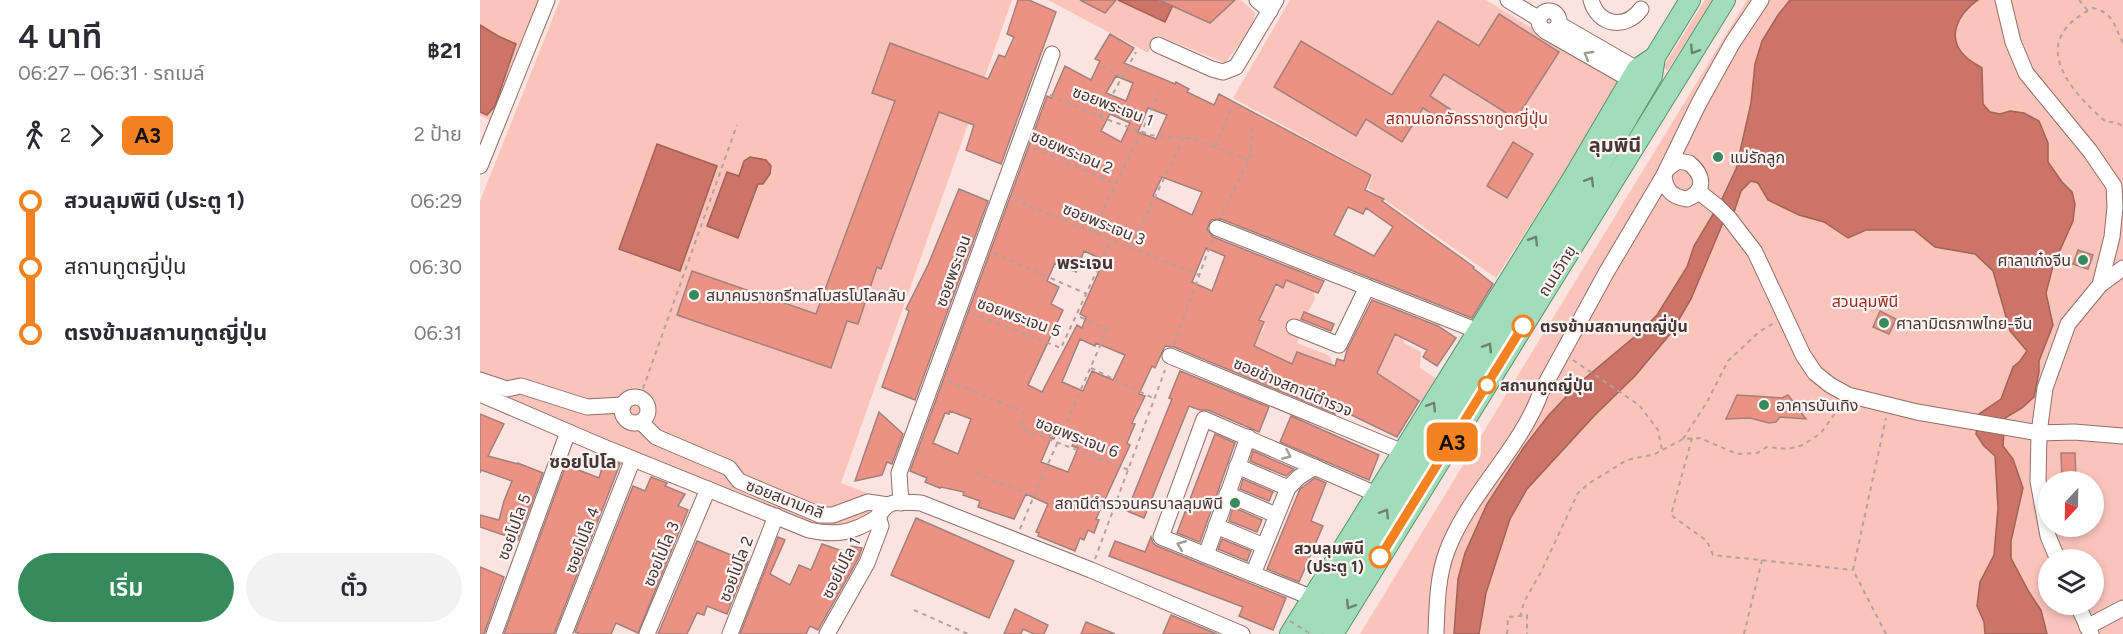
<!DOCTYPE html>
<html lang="th">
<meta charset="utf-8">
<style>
:root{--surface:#fff;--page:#f2f2f3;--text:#2b2b33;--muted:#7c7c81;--accent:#378a5c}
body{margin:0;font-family:Figtree,"Noto Sans Thai",sans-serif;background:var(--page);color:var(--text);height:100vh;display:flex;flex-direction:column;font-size:22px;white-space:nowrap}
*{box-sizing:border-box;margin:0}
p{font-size:20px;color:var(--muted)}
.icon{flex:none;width:33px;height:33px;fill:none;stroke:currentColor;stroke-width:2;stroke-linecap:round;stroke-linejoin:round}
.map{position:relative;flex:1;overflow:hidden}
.drawer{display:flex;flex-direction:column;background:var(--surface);width:480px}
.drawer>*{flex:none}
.badge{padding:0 12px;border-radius:9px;font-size:21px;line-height:39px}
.needle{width:39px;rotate:202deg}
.buttons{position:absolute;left:1558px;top:471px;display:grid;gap:12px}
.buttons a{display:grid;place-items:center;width:66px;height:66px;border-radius:50%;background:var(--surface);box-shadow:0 3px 9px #0003;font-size:30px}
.map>.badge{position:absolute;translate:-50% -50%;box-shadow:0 0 0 3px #fff}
.legs{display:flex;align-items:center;gap:9px;height:66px;padding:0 18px;font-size:20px}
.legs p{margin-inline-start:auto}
.overview{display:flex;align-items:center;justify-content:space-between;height:102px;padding:0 18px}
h1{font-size:33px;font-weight:600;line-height:45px}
.action{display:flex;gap:12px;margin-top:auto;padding:12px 18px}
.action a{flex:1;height:69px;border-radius:36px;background:var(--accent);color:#fff;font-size:24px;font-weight:600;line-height:69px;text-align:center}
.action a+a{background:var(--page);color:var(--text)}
ul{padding:0 18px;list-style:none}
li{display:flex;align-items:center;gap:21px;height:66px;font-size:22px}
li i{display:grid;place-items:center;width:9px;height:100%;margin:0 8px;background:currentColor}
li i::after{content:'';width:15px;height:15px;margin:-8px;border:4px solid;border-radius:50%;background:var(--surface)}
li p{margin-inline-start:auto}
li:first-child i{background:linear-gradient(#0000 50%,currentColor 0)}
li:last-child i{background:linear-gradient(currentColor 50%,#0000 0)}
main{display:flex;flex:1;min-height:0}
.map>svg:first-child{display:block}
</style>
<main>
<section class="drawer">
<div class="overview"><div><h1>4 นาที</h1><p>06:27 – 06:31 · รถเมล์</p></div><b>฿21</b></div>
<div class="legs"><svg class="icon" aria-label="walk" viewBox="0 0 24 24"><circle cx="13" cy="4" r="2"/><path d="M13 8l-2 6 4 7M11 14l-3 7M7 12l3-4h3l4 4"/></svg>2<svg class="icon" aria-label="forward" viewBox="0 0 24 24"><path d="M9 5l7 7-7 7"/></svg><b class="badge" style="background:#f58220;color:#111">A3</b><p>2 ป้าย</p></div>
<ul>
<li><i style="color:#f58220"></i><b>สวนลุมพินี (ประตู 1)</b><p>06:29</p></li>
<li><i style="color:#f58220"></i><span>สถานทูตญี่ปุ่น</span><p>06:30</p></li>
<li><i style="color:#f58220"></i><b>ตรงข้ามสถานทูตญี่ปุ่น</b><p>06:31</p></li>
</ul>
<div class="action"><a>เริ่ม</a><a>ตั๋ว</a></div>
</section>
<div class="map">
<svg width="1643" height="634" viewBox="0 0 1643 634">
<rect width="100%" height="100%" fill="#fbe4e0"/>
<!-- green -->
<g fill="#fac4ba" fill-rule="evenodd">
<polygon points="0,0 60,0 12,121 0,116"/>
<polygon points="80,0 532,0 361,483 400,498 394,512 372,525 340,530 0,389 0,201"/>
<polygon points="568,0 761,0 775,13 772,28 745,63 677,35 668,53"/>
<polygon points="810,0 1006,0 1141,83 1016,278 888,188 893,175 753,98"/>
<polygon points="1225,0 1233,0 1187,71 1184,66"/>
<path d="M1267,0H1643V634H880ZM1569,482H1614V526H1569ZM1569,560H1614V604H1569Z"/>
<polygon points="815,261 826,266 832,280 835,299 826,316 817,343 848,355 852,361 852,367 813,381 763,338 776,342 785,326 779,315 788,290 797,289 805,270"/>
<polygon points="904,318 921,330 924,343 941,352 940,368 957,379 943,405 899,379 888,367"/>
</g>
<!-- water -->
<g fill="#cb7467" stroke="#a36258" stroke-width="1.5">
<polygon points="638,0 732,0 694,3 685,22"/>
<path d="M1310,0H1498C1478,14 1465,38 1486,57C1490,62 1497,64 1502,68L1503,104L1510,112L1520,114L1530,111L1544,113L1559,121L1568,143V162L1582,182L1592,192L1595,204L1593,221L1573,266L1566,293L1573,325L1559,361V372L1554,397L1542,408L1525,418L1523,446L1533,459L1543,488L1531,541V558L1549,592L1561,610L1567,634H1505L1504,622L1497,606L1500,582L1514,555L1518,508L1515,456L1504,446L1496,434L1499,414L1521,399L1533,367L1540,361L1547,351L1530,331L1513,271L1495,254L1455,247L1434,230H1386L1368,238L1344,222L1319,215L1288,200L1278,183L1271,181L1261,191L1254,212L1242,225L1211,299L1191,333L1155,376L1115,415L1047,489L1030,519L1006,593L999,634H974L978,579L985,553L1007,504L1044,447L1068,416L1098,384L1159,333L1177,315L1207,267L1214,246L1241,201L1256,169L1271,103L1275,64L1282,41L1298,15Z"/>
<polygon points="0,25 18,36 36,44 15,106 7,115 0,112"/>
<polygon points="177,144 237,166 200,271 139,249"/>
<polygon points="270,157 286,160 291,166 290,174 283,184 278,184 258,238 227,226 247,172 259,176 264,161"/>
</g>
<!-- building -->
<g fill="#ec9284" stroke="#a3807a" stroke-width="1.5" fill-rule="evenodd">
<polygon points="538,0 549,0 576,12 521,164 486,150 494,125 459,112 401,269 397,267 378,324 367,321 351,368 197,315 212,271 336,314 415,101 392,93 410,43 508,79 519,55 525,57 534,37 527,34"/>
<polygon points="600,0 636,0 625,13"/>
<polygon points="679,0 755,0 730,23"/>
<polygon points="1019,14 1079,52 1036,119 964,74 950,96 970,109 963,121 943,108 922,142 886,119 876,136 794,87 821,41 912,95 958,21 999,46"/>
<path d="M630,34L654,48L644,63L683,79L695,84L696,82L709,89L707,92L734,105L739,94L891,175L885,190L904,199L902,201L994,267L993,268L1013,284L992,318L741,219L731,220L727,229L733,237L844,281L838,293L806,280L803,288L796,284L779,320L784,322L774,346L812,364L817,352L855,366L857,359L864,361L867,350L892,300L958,326L976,338L957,366L943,357L947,350L915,334L897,373L939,401L917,437L857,408L855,414L694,347L685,346L675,368L672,366L659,394L665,396L652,423L655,424L647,443L650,445L616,519L619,520L614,533L608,530L604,540L600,538L595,551L558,536L559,533L556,532L568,504L546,494L534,519L498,507L500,501L483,495L484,492L461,487L460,488L445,482L447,478L430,471L567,96L571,98L585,66L611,80L620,61L615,59ZM636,76L653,83L646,101L626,93ZM668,108L687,115L676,139L658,132ZM630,114L650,123L641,142L621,131ZM682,177L722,192L712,215L673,196ZM868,207L883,214L886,208L913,227L894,256L854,235ZM726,248L745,256L732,291L712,282ZM604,251L624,260L600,314L606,317L602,328L597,325L562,392L548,385L583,310L571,304L579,287L567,281L575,263L596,272ZM600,339L615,346L616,343L645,355L633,380L612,371L603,391L582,382ZM470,411L491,419L478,454L453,443L465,413L469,414ZM579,428L597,435L592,446L598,448L588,472L561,462L571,438L574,439Z"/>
<polygon points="1033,142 1053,154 1027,198 1007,186"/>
<polygon points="479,189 508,201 435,400 402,387 429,311 426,309 448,265"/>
<polygon points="1598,250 1613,255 1608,269 1593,264"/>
<polygon points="1400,311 1416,319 1409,334 1393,327"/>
<polygon points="824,312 854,324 851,331 821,319"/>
<polygon points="700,371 789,407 779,432 728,410 720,410 709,406 664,518 647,511 692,399 689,398"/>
<polygon points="1257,395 1302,398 1308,395 1326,419 1300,417 1296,422 1289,423 1270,418 1246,419"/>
<polygon points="399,412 423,434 412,464 407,462 402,475 375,481"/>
<polygon points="0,414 24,424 8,456 38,464 38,463 63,473 38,540 0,527 0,515 19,520 24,501 32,481 1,470 0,473"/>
<polygon points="811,416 899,455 889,480 800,442"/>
<polygon points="735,434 755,443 720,542 697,533"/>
<polygon points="773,451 814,469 806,476 770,461"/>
<polygon points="1581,453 1595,453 1596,481 1582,481"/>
<polygon points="125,458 140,464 74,634 24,634 86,465 119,478"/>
<polygon points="171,477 187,483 185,486 205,494 198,506 208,510 158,633 136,623 131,634 100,634 95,632 153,486 165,491"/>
<polygon points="835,478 846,483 831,521 843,526 819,582 787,569 820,489"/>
<polygon points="763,479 793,492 789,501 760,489"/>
<polygon points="753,507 782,520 777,532 749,521"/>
<polygon points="436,518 534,561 509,618 411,575"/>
<polygon points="298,537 305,540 290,574 310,585 319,565 331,570 342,544 368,553 371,546 382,548 378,559 338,630 330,626 326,634 260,634"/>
<polygon points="671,537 673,543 677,546 806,598 793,630 759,616 763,607 629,556 635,541 665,552"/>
<polygon points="742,539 771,551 767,561 738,549"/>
<polygon points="217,541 268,562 247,614 227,606 224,615 217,613 207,634 178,634"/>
<polygon points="0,567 24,577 4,634 0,634"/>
<polygon points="535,609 568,625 564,634 554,634 543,629 541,634 524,634"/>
<polygon points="691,615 737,634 683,634"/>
<polygon points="606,622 635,634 601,634"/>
</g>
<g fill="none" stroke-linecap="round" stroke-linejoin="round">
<!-- minor casing -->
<g stroke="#906e69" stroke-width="17">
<g id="minor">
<polyline points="777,0 790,11"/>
<polyline points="1028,0 1059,19"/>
<path d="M1111,0C1118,26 1146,30 1161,9"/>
<polyline points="1523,0 1533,42 1546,73 1610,151 1634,186 1635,207 1632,237 1620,285 1588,324 1565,388 1559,433 1558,481 1568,536 1578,560"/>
<circle cx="1069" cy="21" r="10"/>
<polyline points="1079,24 1157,69"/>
<polyline points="1065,31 1151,80"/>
<polyline points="678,45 732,69 743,72 756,67 796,0"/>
<polyline points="0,166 67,0"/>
<path d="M1184,175C1185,190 1192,197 1207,199C1226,191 1224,175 1209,163L1198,161L1187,169"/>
<polyline points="1219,192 1238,207 1249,218 1275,252 1323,355 1335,373 1350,385 1368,395 1437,412 1559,433 1594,432 1643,436"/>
<polyline points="737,228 998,331"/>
<polyline points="1620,285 1643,268"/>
<polyline points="814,327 859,345 887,287"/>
<polyline points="690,356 923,452"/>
<polyline points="0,380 27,389 41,386 107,407 143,405"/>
<path d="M0,394L121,446L329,530C355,536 373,533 396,518C402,513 404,505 413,503C422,501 433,503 441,503L611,570L762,634"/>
<circle cx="155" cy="410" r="13"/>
<polyline points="161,422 176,437 249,468 259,481 340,515 353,515 388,502 408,505"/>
<polyline points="757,466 808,488"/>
<polyline points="747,494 796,515"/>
<polyline points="421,503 419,473 572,54"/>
<polyline points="736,526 784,546"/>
<polyline points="726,555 768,437"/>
<polyline points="773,574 808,488 819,477 835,467"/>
<polyline points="833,598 681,537 724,419 896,494"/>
<polyline points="1597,604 1611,634"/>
<polyline points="1607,627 1643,608"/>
<polyline points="14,634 88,432"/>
<polyline points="84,634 153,459"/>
<polyline points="167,634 228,489"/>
<polyline points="250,634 296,516"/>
<polyline points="347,634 387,563 401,526 398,516"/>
<path d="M956,634C957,606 957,578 967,551C989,493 1040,450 1061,392L1126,273L1184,175L1219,103L1253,42L1281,0"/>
</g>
</g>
<!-- major casing -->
<g stroke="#58946d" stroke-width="22">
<g id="major">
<polyline points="810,634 1093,178 1157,69 1175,57"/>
<polyline points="831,634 1107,187 1172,76 1175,57 1210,0"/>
<polyline points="853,634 1245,0"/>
</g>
</g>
<!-- path -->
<g stroke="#b5a19e" stroke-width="2" stroke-dasharray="4.5 4.5" stroke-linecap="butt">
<polyline points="1599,0 1608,11"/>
<path d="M1643,43C1634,26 1634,13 1613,8C1602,14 1591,20 1584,31C1562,63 1604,103 1626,122H1635L1643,126"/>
<polyline points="622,66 642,77"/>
<polyline points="570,95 620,117 671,135 696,138 712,138 768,160"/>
<polyline points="620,117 656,52"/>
<polyline points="735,147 753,105"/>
<polyline points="554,148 636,184"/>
<polyline points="534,198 551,207 719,275"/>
<polyline points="742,215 770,157 772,128"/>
<polyline points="612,232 662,131 679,92"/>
<polyline points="651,247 703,139"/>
<polyline points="513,253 607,294"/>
<polyline points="491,313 581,348 631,240"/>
<polyline points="694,345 732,240"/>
<polyline points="1093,360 1159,405 1178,430 1182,450"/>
<polyline points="611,368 675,399"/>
<polyline points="468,381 542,411 544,414 541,425 545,430 649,470"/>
<polyline points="160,397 257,125"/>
<polyline points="1212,438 1191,515 1227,541 1233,555 1373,570"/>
<polyline points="1203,439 1227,402 1248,361 1280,331 1294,323"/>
<polyline points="495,473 554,496 627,330 596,315"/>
<polyline points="540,529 554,496"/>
<polyline points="615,559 685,370"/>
<polyline points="434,610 488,634"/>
<polyline points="1040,617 1044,602 1061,572 1098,493 1108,484 1147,460 1175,454 1203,439 1220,438 1257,454 1277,453 1287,447 1308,449 1323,445 1341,433 1361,405"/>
<polyline points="1027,634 1028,617 1047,615 1047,634"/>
<polyline points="1264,634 1282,560"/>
<polyline points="1406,634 1373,570 1406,418"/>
</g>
<!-- minor -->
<use href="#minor" stroke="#fff" stroke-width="15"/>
<!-- major -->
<use href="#major" stroke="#a1ddba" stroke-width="20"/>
<!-- path-bridge -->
<polyline stroke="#b5a19e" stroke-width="2" stroke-dasharray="4.5 4.5" stroke-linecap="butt" points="810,621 831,634"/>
</g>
<!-- one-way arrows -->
<defs><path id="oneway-chevron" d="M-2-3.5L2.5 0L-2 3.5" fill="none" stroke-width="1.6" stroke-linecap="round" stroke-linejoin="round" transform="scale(1.5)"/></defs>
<g stroke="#6f8270">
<use href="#oneway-chevron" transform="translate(1214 50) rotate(122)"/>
<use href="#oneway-chevron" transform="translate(1110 181) rotate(-59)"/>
<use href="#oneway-chevron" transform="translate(1054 240) rotate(-58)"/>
<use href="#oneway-chevron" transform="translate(1008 347) rotate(-58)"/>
<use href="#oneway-chevron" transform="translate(952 406) rotate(-58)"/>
<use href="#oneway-chevron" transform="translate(905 513) rotate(-58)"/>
<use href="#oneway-chevron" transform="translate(870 605) rotate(122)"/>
</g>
<g stroke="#a29b9a">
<use href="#oneway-chevron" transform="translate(1108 55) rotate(-150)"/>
<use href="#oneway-chevron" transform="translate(807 455) rotate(24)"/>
<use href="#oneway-chevron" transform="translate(701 545) rotate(-158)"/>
</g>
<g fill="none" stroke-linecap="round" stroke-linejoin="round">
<!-- line-1 casing -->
<g stroke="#fff" stroke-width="14">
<polyline id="line-1" points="900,557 1043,326"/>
</g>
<!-- line-1 -->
<use href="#line-1" stroke="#f58220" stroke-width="9"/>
</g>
<!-- markers -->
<g fill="#378a5c" stroke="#fdf5f4" stroke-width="2">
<circle cx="1238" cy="157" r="6"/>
<circle cx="1603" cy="260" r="6"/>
<circle cx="214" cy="295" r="6"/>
<circle cx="1404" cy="323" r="6"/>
<circle cx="1284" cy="405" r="6"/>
<circle cx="755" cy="503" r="6"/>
</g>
<g fill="#fff" stroke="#f58220" stroke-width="3">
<circle cx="1043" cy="326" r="10"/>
<circle cx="1007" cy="385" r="8"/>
<circle cx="900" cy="557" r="10"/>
</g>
<g text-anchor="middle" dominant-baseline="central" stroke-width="4.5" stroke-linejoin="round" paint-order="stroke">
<!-- street labels -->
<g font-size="16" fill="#463734" stroke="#fdf5f4">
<text transform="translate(633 106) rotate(21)">ซอยพระเจน 1</text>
<text transform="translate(592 152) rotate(23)">ซอยพระเจน 2</text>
<text transform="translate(624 224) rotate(22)">ซอยพระเจน 3</text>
<text transform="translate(473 271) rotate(-70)">ซอยพระเจน</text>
<text transform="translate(1077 271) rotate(-58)">ถนนวิทยุ</text>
<text transform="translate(539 317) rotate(20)">ซอยพระเจน 5</text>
<text transform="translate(813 387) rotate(23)">ซอยข้างสถานีตำรวจ</text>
<text transform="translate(597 437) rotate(21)">ซอยพระเจน 6</text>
<text transform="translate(305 499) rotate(21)">ซอยสนามคลี</text>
<text transform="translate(34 527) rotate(-70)">ซอยโปโล 5</text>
<text transform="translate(102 540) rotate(-69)">ซอยโปโล 4</text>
<text transform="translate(181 554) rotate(-67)">ซอยโปโล 3</text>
<text transform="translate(361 568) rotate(-63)">ซอยโปโล 1</text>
<text transform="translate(256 569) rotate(-69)">ซอยโปโล 2</text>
</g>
<!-- park labels -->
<g font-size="16" fill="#972e23" stroke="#fdf5f4">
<text x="987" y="118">สถานเอกอัครราชทูตญี่ปุ่น</text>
<text x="1385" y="301">สวนลุมพินี</text>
</g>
<!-- poi labels -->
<g font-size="16" fill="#463734" stroke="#fdf5f4" text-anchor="start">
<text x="1250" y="157">แม่รักลูก</text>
<text x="1591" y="260" text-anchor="end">ศาลาเก๋งจีน</text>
<text x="226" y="295">สมาคมราชกรีฑาสโมสรโปโลคลับ</text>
<text x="1416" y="323">ศาลามิตรภาพไทย-จีน</text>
<text x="1296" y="405">อาคารบันเทิง</text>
<text x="743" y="503" text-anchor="end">สถานีตำรวจนครบาลลุมพินี</text>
</g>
<!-- stop labels -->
<g font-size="16" font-weight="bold" fill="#463734" stroke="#fdf5f4" text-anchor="start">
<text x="1060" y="326">ตรงข้ามสถานทูตญี่ปุ่น</text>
<text x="1020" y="385">สถานทูตญี่ปุ่น</text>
<text x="884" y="548" text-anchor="end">สวนลุมพินี<tspan x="884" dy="18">(ประตู 1)</tspan></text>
</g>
<!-- neighbourhood labels -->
<g font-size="18" font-weight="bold" fill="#463734" stroke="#fdf5f4">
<text x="605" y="263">พระเจน</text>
<text x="103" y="462">ซอยโปโล</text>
</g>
<!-- quarter labels -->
<g font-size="20" font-weight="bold" fill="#463734" stroke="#fdf5f4">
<text x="1135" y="145">ลุมพินี</text>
</g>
</g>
</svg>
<div class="buttons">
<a><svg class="needle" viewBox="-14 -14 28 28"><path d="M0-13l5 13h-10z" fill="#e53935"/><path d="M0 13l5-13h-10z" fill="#7c7c81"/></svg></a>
<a><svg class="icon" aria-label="layers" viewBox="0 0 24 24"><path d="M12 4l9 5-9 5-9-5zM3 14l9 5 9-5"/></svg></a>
</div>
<b class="badge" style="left:972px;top:442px;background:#f58220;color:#111">A3</b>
</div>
</main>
